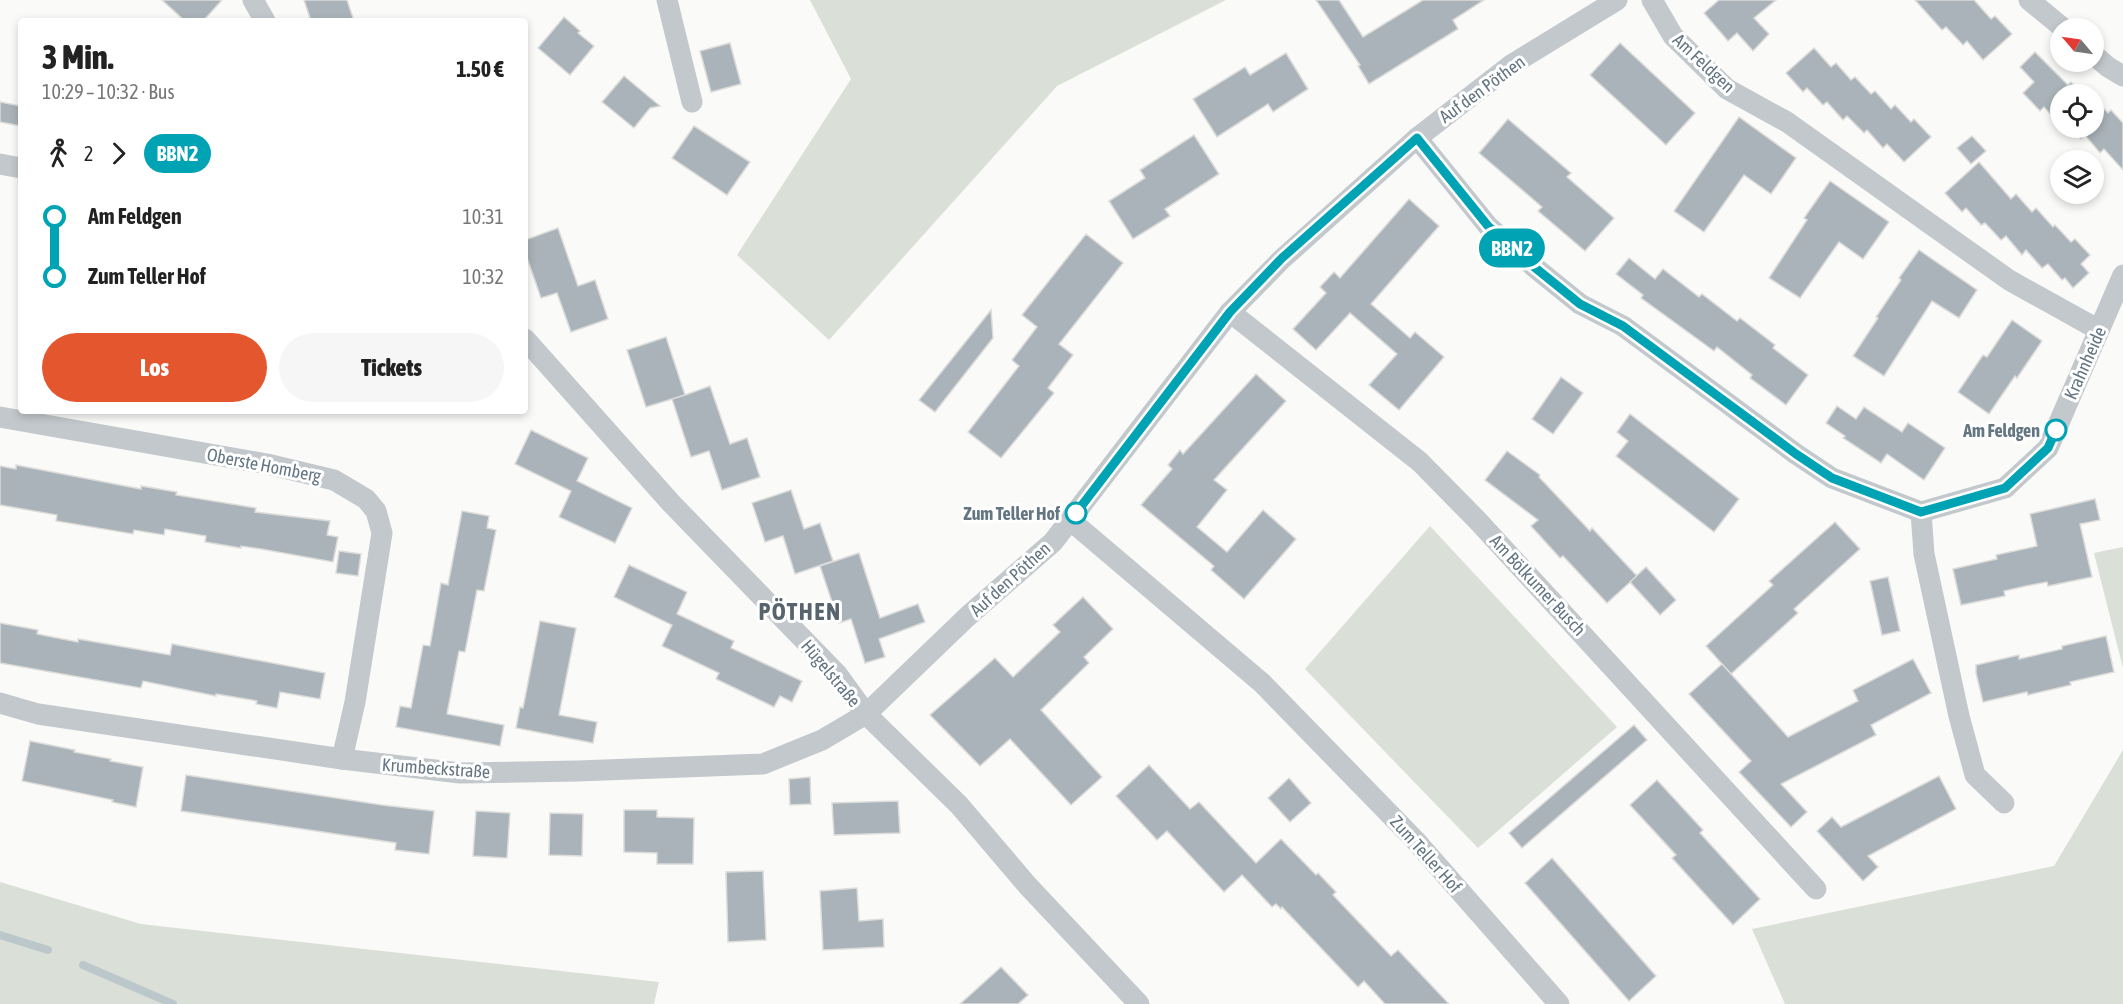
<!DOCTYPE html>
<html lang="de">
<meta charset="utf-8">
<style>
:root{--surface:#fff;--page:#f6f6f6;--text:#222;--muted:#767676;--accent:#e4572e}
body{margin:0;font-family:"Asap Condensed",sans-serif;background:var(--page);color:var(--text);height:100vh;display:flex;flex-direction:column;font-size:22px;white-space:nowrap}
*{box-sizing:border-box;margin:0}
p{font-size:20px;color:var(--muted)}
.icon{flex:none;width:33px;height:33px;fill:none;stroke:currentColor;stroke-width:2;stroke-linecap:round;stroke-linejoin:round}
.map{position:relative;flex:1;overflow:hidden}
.side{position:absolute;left:18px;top:18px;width:510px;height:396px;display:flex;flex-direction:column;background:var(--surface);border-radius:6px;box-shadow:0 3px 9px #0003}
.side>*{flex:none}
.badge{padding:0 12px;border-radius:20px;font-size:21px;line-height:39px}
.needle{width:39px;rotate:299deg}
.buttons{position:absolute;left:2050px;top:18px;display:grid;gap:12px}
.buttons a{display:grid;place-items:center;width:54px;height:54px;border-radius:50%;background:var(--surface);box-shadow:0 3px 9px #0003;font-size:30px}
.map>.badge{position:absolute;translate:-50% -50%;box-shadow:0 0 0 3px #fff}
.legs{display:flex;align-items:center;gap:9px;height:66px;padding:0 24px;font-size:20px}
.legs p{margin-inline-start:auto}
.head{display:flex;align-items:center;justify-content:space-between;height:102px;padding:0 24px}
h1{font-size:33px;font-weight:800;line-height:45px}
.cta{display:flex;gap:12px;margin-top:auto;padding:12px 24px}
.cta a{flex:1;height:69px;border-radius:36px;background:var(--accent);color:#fff;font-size:24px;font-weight:800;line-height:69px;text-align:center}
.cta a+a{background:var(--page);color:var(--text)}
ul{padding:0 24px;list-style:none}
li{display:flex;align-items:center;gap:21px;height:60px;font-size:22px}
li i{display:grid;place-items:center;width:9px;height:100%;margin:0 8px;background:currentColor}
li i::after{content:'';width:15px;height:15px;margin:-8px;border:4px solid;border-radius:50%;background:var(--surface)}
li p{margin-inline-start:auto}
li:first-child i{background:linear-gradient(#0000 50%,currentColor 0)}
li:last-child i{background:linear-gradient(currentColor 50%,#0000 0)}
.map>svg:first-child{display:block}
</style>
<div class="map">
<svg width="2123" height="1004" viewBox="0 0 2123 1004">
<rect width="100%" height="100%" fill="#fafaf8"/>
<!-- green -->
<g fill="#dadfd7">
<polygon points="810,0 1226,0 1057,86 829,340 737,255 851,79"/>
<polygon points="1430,526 1617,727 1478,848 1305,669"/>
<polygon points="2123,547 2123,668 2094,553"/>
<polygon points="2123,750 2123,1004 1785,1004 1752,929 2054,866"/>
<polygon points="0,882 141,924 659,982 654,1004 0,1004"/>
</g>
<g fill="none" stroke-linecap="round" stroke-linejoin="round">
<!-- stream -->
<g stroke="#bbc7cb" stroke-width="8">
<polyline points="0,935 48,950"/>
<polyline points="83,965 173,1004"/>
</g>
</g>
<!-- building -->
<g fill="#aab3b9" stroke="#dcdcda" stroke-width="1.5">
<polygon points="162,0 222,0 203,21 185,21"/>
<polygon points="304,0 347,0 354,21 311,21"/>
<polygon points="1316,0 1339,0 1363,37 1423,0 1484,0 1453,20 1458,29 1369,84 1358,66 1360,65"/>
<polygon points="1719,0 1776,0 1754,18 1769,34 1753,51 1737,33 1728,41 1704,13"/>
<polygon points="1915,0 1974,0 1991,19 1995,16 2012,34 1983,60 1967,41 1963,45 1946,27 1942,30"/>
<polygon points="564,17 580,31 578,33 594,46 570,75 538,48"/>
<polygon points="730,43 741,84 711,92 700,51"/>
<polygon points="1620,43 1695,113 1666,145 1590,75"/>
<polygon points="1814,48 1831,67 1836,63 1851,80 1855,77 1871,94 1875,91 1891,109 1895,105 1911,122 1914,119 1931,137 1904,162 1887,144 1883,148 1867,130 1864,133 1847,116 1843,120 1827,102 1823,105 1807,88 1803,92 1786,73"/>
<polygon points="2035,52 2068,85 2071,82 2083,94 2061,94 2060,125 2044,107 2040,111 2023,93 2034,82 2020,67"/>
<polygon points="1286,53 1308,89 1273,112 1268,104 1217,137 1193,99 1245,67 1250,75"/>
<polygon points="624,76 660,106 650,108 634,128 602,102"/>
<polygon points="2094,99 2108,113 2111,110 2123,123 2123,170 2104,149 2100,153 2085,135 2081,139 2070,128 2094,128"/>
<polygon points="0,102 21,106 21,126 0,122"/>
<polygon points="1739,117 1796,158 1771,194 1744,175 1704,232 1674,211"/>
<polygon points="1508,119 1571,173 1567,177 1614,218 1585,251 1538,211 1542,207 1479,153"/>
<polygon points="694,126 750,162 727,195 672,158"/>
<polygon points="1194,135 1219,174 1165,209 1170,216 1133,239 1109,201 1145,178 1140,170"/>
<polygon points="1972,136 1986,151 1971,164 1957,148"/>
<polygon points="1979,162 2011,199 2016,194 2032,212 2036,208 2053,227 2055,225 2071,242 2075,239 2090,255 2081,264 2089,273 2073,288 2065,278 2062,280 2048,264 2042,268 2026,250 2022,255 2006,236 2001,240 1985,223 1981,225 1966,208 1962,212 1945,193"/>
<polygon points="1830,181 1889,222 1863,259 1839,242 1800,298 1769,278 1807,220 1804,218"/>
<polygon points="1409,199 1439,226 1371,304 1410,338 1415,332 1444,357 1399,410 1369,385 1397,354 1350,313 1316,350 1293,329 1326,293 1320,287 1334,272 1340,278"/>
<polygon points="558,228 578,286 595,280 608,319 571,332 557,293 541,298 525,252 525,240"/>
<polygon points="1086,234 1123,263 1059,344 1073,355 1048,388 1054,393 1001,458 968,432 1019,366 1012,360 1037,327 1022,315"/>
<polygon points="1919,250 1977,290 1959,318 1932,301 1884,376 1853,356 1878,318 1876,317 1901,280 1899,278"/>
<polygon points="1629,258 1655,279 1663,269 1699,297 1702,294 1737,321 1740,318 1775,345 1773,348 1808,375 1786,405 1750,378 1752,375 1717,347 1714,351 1641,298 1643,295 1616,274"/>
<polygon points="991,310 993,338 935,412 919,400"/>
<polygon points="2012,320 2042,341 2017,378 2015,376 1989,414 1958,392 1983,355 1987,357"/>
<polygon points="666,337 685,395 710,386 730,444 747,438 760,477 722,490 709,451 691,457 672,399 685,395 646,407 627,350"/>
<polygon points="1256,374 1286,401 1214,480 1227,490 1197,527 1227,552 1263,510 1296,539 1244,599 1211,570 1214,566 1141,505 1172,469 1168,465 1180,450 1183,454"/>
<polygon points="1561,377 1583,393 1553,434 1532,419"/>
<polygon points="1837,406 1856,419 1864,407 1902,432 1908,423 1945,448 1924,480 1887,454 1881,463 1843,438 1845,436 1826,423"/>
<polygon points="1630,414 1739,499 1714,532 1616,456 1628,441 1617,432"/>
<polygon points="531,430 588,458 577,481 632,508 615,543 559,517 571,491 515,464"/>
<polygon points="1507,451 1540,475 1539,477 1590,531 1592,528 1637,576 1607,603 1563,556 1560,558 1531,526 1538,520 1485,480"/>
<polygon points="16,465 141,489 141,486 177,492 176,495 256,508 255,512 330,521 327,535 338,537 333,562 261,549 241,546 241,548 205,542 206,536 165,529 164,535 134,530 133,534 56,521 57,515 0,505 0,466 16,469"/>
<polygon points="791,490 804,529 820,523 833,561 795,574 783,536 765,542 752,503"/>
<polygon points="2095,499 2100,520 2080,524 2092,577 2048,586 2047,582 2026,586 2004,591 2005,596 1961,605 1953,569 1997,559 1996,555 2037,546 2030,514"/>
<polygon points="462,511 489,516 487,528 496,530 484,591 477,590 465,652 459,651 447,714 504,725 500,746 396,727 400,706 411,708 423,645 430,646 441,583 448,585"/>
<polygon points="1835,522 1860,549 1794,609 1798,613 1731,674 1706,646 1773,585 1769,581"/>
<polygon points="339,551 361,554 358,576 336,573"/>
<polygon points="859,553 880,618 918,604 925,622 879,639 885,657 865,663 851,619 839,623 820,566"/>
<polygon points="629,565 687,592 677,614 734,641 731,648 802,681 792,702 780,696 774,707 716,679 719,673 662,646 672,625 614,597"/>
<polygon points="1646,567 1676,600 1660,615 1630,582"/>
<polygon points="1888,577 1900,631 1882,635 1870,581"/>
<polygon points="1083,597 1113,629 1084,657 1089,663 1041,710 1102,777 1071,805 1010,739 980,766 930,715 995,658 1013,677 1060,632 1053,625"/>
<polygon points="540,621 576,628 559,715 597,722 593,743 516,728 520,707 523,708"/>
<polygon points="0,623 38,630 37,634 78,642 78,639 170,655 172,644 325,673 320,699 280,692 277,708 256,704 257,701 216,694 216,696 143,681 141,688 0,663"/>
<polygon points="2106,636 2114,672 2070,682 2071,685 2028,695 2027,692 1983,702 1976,673 1976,665 2019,655 2019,659 2062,649 2062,646"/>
<polygon points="1913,659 1931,693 1871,725 1876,735 1781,784 1807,812 1791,827 1739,772 1751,761 1689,694 1722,664 1788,737 1858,701 1853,690"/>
<polygon points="1634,725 1647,740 1522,848 1509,833"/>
<polygon points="30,741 75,750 74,752 111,759 110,761 143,767 136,807 112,802 113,800 22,781"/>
<polygon points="1149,765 1190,809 1199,802 1256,863 1281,839 1316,875 1318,873 1336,892 1333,895 1391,956 1398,950 1449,1004 1385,1004 1364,981 1358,987 1282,907 1281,909 1276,904 1272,907 1242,875 1224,892 1167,831 1157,840 1116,796"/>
<polygon points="186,775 382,805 434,811 429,854 395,850 396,843 181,811"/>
<polygon points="1939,776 1956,809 1868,856 1878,867 1863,881 1817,831 1832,817 1841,827"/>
<polygon points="810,777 811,804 790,805 789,779"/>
<polygon points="1289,778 1311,803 1290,822 1268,798"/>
<polygon points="1657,780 1703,830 1700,833 1760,899 1733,925 1672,858 1676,855 1630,805"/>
<polygon points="898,801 900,833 834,835 832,803"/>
<polygon points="624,810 657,810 657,817 694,818 693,864 657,864 657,853 624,852"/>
<polygon points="476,811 510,813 507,858 473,856"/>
<polygon points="550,813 583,814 582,856 549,855"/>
<polygon points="1552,858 1656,976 1629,1001 1525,883"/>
<polygon points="763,871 766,940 728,942 726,872"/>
<polygon points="857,888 859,921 883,919 884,947 823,950 820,891"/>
<polygon points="1001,967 1028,995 1018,1004 960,1004"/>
</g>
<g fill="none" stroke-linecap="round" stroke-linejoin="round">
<!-- minor -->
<g stroke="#c3c8cc" stroke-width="21">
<polyline points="253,0 265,21"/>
<polyline points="667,0 692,102"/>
<polyline points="1652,0 1673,36 1727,89 1787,122 2009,280 2099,330"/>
<polyline points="2029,0 2063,28"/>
<polyline points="2094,55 2108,67 2123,76"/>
<polyline points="1417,138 1488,226 1533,266 1580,304 1623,326 1796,454 1832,478 1921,512 2005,488 2048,448 2123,275"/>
<polyline points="0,164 21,168"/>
<polyline points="1230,312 1420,462 1478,521 1816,889"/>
<polyline points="525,339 671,503 837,674 866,714 959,805 1028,886 1139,1004"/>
<polyline points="0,417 267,464 334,480 366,499 376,511 382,533 355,702 342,759"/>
<polyline points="1921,512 1924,554 1959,716 1975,775 2004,803"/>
<polyline points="1070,520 1262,683 1415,840 1559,1004"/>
<polyline points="0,703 38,714 342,759 460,773 578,771 763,764 822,740 866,714 968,616 1053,542 1230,312 1282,259 1417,138 1511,65 1617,0"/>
</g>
</g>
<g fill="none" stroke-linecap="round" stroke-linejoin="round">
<!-- line-1 casing -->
<g stroke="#fff" stroke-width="14">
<polyline id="line-1" points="1076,513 1230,312 1282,258 1417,138 1488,226 1533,266 1580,304 1623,326 1796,454 1832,478 1921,512 2005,488 2048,448 2056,430"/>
</g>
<!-- line-1 -->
<use href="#line-1" stroke="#00a3b4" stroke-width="9"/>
</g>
<!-- markers -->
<g fill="#fff" stroke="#00a3b4" stroke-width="3">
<circle cx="2056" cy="430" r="10"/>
<circle cx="1076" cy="513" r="10"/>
</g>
<g text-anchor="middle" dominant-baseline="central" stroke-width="6" stroke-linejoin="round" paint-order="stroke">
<!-- street labels -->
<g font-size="18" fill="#657683" stroke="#fff">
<text transform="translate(1704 63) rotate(43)">Am Feldgen</text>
<text transform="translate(1482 89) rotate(-36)">Auf den Pöthen</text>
<text transform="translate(2085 363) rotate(-66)">Krahnheide</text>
<text transform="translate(264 465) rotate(11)">Oberste Homberg</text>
<text transform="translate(1010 579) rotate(-42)">Auf den Pöthen</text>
<text transform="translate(1538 585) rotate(47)">Am Bölkumer Busch</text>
<text transform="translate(831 673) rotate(50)">Hügelstraße</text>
<text transform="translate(436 768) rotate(4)">Krumbeckstraße</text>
<text transform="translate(1426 854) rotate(48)">Zum Teller Hof</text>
</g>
<!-- stop labels -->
<g font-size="18" font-weight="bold" fill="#657683" stroke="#fff" text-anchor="end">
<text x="2040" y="430">Am Feldgen</text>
<text x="1060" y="513">Zum Teller Hof</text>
</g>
<!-- district labels -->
<g font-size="24" font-weight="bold" letter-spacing="1.5" fill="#57646e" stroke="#fff">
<text x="800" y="611">PÖTHEN</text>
</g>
</g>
</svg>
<div class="buttons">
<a><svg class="needle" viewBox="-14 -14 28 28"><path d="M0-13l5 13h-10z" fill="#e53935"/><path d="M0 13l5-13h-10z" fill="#767676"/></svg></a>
<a><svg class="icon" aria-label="locate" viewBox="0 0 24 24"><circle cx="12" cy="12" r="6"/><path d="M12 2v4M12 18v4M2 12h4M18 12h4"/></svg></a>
<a><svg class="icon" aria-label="layers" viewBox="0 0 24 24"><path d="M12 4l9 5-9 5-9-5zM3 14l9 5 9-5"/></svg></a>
</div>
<b class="badge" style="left:1512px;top:248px;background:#00a3b4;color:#fff">BBN2</b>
<section class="side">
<div class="head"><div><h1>3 Min.</h1><p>10:29 – 10:32 · Bus</p></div><b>1.50 €</b></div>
<div class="legs"><svg class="icon" aria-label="walk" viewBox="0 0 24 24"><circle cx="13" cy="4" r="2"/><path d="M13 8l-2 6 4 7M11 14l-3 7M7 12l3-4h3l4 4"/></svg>2<svg class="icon" aria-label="forward" viewBox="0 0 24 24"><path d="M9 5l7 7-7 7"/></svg><b class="badge" style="background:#00a3b4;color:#fff">BBN2</b></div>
<ul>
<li><i style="color:#00a3b4"></i><b>Am Feldgen</b><p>10:31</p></li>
<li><i style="color:#00a3b4"></i><b>Zum Teller Hof</b><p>10:32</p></li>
</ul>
<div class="cta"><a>Los</a><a>Tickets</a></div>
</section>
</div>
